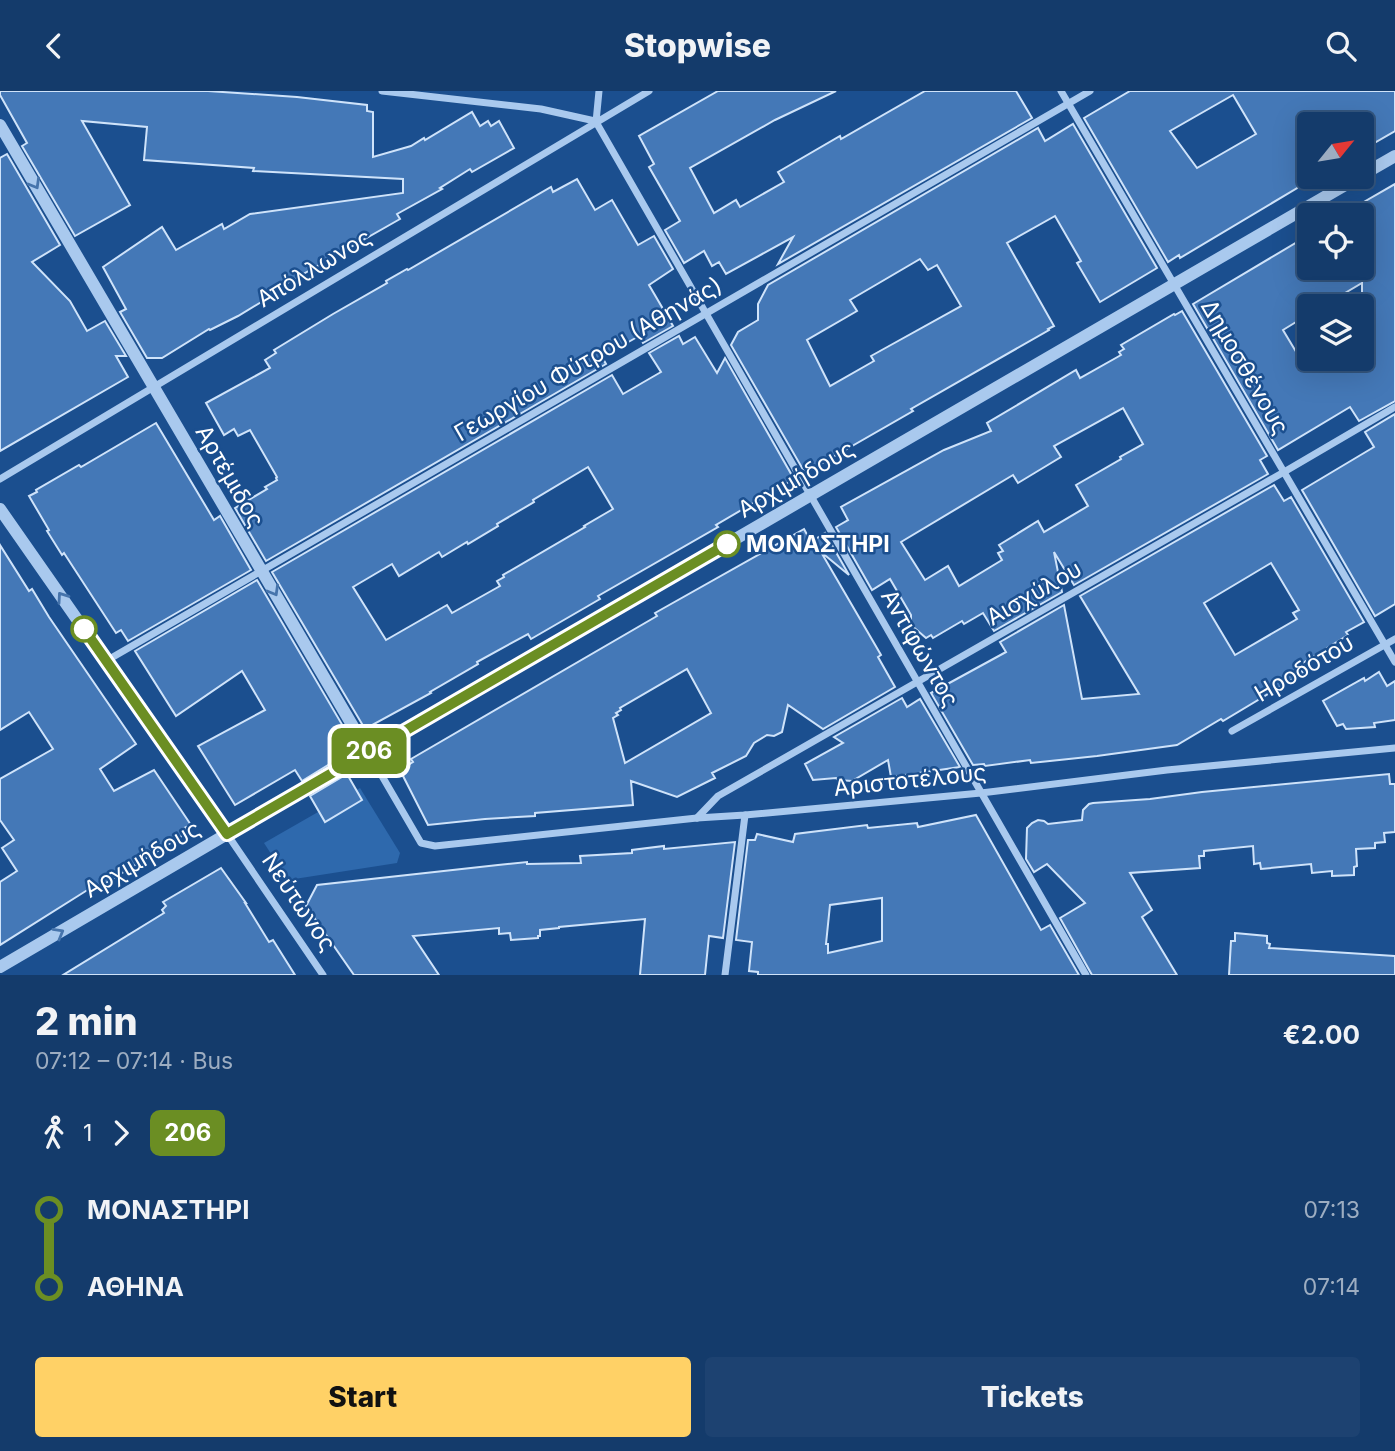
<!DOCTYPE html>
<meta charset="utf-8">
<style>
:root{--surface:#143b6b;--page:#1d4271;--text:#f1f3f6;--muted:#9dadc1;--line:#33557e;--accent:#ffd166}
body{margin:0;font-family:Inter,sans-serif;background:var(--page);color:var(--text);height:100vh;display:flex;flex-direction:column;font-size:26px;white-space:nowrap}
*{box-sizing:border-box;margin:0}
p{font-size:23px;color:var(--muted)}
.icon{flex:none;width:38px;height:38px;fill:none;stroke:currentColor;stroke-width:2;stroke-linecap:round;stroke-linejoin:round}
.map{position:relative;height:884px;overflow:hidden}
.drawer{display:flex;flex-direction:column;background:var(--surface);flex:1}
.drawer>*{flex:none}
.badge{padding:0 14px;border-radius:10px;font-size:24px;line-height:46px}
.needle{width:46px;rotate:60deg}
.buttons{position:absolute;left:1297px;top:21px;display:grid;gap:14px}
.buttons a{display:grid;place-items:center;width:77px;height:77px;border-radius:7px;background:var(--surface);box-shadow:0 7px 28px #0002,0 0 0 2px var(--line);font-size:35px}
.map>.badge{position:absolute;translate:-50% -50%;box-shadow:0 0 0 4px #fff}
.legs{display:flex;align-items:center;gap:10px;height:77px;padding:0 35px;font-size:23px}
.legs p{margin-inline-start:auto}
.head{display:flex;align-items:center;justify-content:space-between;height:119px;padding:0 35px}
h1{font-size:38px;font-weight:800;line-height:52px}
.primary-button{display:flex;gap:14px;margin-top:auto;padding:14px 35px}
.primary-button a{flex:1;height:80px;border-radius:7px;background:var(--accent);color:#111;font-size:28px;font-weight:800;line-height:80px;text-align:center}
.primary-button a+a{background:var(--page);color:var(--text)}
ul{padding:0 35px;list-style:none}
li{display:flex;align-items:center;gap:24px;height:77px;font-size:26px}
li i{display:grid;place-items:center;width:10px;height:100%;margin:0 9px;background:currentColor}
li i::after{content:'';width:18px;height:18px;margin:-9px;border:5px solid;border-radius:50%;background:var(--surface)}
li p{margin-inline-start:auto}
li:first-child i{background:linear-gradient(#0000 50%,currentColor 0)}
li:last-child i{background:linear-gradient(currentColor 50%,#0000 0)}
header{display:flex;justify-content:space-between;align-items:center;height:91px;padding:0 35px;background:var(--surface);font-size:32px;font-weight:800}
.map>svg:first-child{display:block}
</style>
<header><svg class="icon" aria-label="back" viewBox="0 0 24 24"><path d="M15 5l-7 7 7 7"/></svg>Stopwise<svg class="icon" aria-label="search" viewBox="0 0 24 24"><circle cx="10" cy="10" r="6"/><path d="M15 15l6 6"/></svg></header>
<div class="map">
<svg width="1395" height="884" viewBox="0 0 1395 884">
<rect width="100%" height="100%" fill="#1b4f8f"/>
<!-- green -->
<polygon fill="#2e69ad" points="360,697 400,762 397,772 288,789 264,752"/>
<!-- building -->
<g fill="#4478b7" stroke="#cfe3fa" stroke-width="2" fill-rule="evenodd">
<polygon points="0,0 208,0 297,6 367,14 367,20 373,21 373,66 411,55 424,47 425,49 472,21 480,35 488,30 491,35 499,30 514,57 472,81 470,78 440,97 442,98 397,123 400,128 261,207 263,210 238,225 210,239 209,238 162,267 147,267 120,221 126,218 103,176 162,136 176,159 222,133 224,138 250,123 403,102 403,88 253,80 254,77 144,69 147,36 82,30 130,114 75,145 22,55 27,52 0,4"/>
<polygon points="718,0 836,0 775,29 690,77 714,122 736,109 740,116 784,91 778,81 840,45 841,48 925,0 1016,0 1032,27 778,173 793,146 726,183 719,171 712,175 704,160 684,172 665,139 680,130 649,76 654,73 639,45"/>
<path d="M1130,0H1395V40L1362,59V33H1309V90L1180,167L1179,164L1168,171L1084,27ZM1233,4L1256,43L1197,77L1170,40Z"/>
<path d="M1073,33L1157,177L1100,211L1077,172L1081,170L1055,125L1007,152L1054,235L1048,238L1049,239L911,318L913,320L805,382L731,254L738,241L758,229V213L768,194L1038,37L1045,50ZM920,168L928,179L937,174L961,215L871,265L874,270L830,295L807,249L857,220L850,209Z"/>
<polygon points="7,63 60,154 32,171 70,210 87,240 105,230 126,265 116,265 128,286 0,360 0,67"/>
<polygon points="577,88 595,119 612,109 638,154 654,145 673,178 649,194 673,235 643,252 639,245 602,266 606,273 266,470 235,417 267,398 265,396 277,389 276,387 277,386 250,339 238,345 234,338 224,344 206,312 270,277 265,269 276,262 274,259 333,223 387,192 386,190 407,178 408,179 551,96 553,101"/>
<path d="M1395,93V310L1359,330L1350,316L1278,359L1193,213L1309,144V177H1362V112ZM1362,192V268H1326L1307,279L1283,239L1309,223V215H1323Z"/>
<path d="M1182,220L1267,365L1260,369L1268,383L1074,494L1054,461L1062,501L994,540L983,522L964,533L962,530L933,547L931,544L926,547L911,534V524L890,488L872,499L836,436L848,429L841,416L944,359L991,340L987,332L1076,279L1080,287L1121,264L1119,261L1124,258L1121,254L1174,223L1175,224ZM1123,317L1143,353L1120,366L1121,368L1076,394L1088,415L1044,441L1038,430L999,454L1003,460L998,462L1002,469L959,495L948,475L925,489L901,451L1013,384L1018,392L1061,366L1054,355Z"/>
<path d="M679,245L683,253L695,246L717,282L725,267L794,388L716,434L718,436L598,505L600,508L531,548L528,543L477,571L478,573L430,601L431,602L365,638L272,481L612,284L623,303L661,281L649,262ZM588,376L613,418L584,435L585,436L503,484L504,486L497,490L500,495L452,522L447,514L386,549L353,496L392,473L399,485L439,461L442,466L467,451L468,453L498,435L497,433L534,411L533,409Z"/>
<polygon points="1395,323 1395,513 1375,525 1302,399 1374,356 1365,341"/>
<polygon points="156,332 214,429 220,425 251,479 128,550 121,539 116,542 64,462 62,464 47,440 49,439 29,405 37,401 36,399 79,374 81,376"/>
<path d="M1274,394L1284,410L1291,406L1364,531L1346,541L1348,544L1298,575L1303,582L1223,630L1221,628L1177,654L1097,665L1031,672L1030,669L985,675L984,673L973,674L931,602L1006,561L1000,551L1064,514L1082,608L1139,603L1080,505ZM1271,472L1299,519L1293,522L1297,528L1235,564L1204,512Z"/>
<path d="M804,438L811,451L825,442L849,484L821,461L881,564L878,566L895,596L823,638L788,614L782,641L774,645L767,644L754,652L746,665L712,682L715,687L677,706L631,690L633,714L535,722V725L485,728L428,734L400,679L413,671L411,668L657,525L655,522ZM687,578L711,622L625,672L613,627L618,624L616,622L621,619L620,617Z"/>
<polygon points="0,454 29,500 32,498 49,526 136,653 100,678 114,700 154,679 191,734 184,737 188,741 150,765 91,801 89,798 0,854 0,791 17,780 2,757 14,749 0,729 0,688 53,658 29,621 0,639"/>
<polygon points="257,489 350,647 332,657 338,668 302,690 295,679 235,714 198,655 265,619 242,580 176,625 135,560"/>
<polygon points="1379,581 1387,595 1395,590 1395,629 1374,632 1375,636 1346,638 1343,633 1337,635 1323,610 1364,587 1365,590"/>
<polygon points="902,607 907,616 920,608 960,676 891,686 888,669 852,690 838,689 836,687 813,689 805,673 843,652 834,646"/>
<polygon points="347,683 362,709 325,731 310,705"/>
<polygon points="1389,683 1390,693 1395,693 1395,741 1384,742 1385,751 1375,752 1375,757 1356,758 1357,775 1354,776 1354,784 1332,785 1332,780 1312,782 1311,773 1261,778 1260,772 1254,773 1253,755 1204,760 1204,765 1199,765 1200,777 1130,782 1152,819 1142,826 1177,884 1092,884 1060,827 1085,812 1047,773 1034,781 1026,768 1027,737 1032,732 1038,729 1044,730 1048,733 1082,729 1083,719 1089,713 1093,712 1150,708 1202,701"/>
<path d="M976,724L1041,839L1050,834L1079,884H758V881L749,880L752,851L736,849L748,749H755L757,743L793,751L795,743L867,734L868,737L917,732L918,736ZM882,807V850L828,862V853H826L830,814Z"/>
<polygon points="735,751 723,847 709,845 705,884 640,884 645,828 559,836 559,837 540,839 540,845 538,845 538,847 511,849 510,842 499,843 499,837 413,845 439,884 354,884 306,815 317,794 498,774 527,771 527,773 581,772 580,765 632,762 632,759 664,755 664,758"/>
<polygon points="221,777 246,812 245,812 269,851 273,849 295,884 63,884 164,822 162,819 166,815 163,811"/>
<polygon points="1235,842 1267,845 1267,852 1270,853 1269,857 1395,865 1395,884 1229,884 1231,850 1235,850"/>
</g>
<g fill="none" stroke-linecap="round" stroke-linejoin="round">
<!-- minor -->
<g stroke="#a9c9ee" stroke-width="7">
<polyline points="382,0 541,18 595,30"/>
<polyline points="1061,0 1395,571"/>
<polyline points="596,31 1086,884"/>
<polyline points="596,31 599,0"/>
<polyline points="0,388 649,0"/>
<polyline points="106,570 1090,0"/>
<polyline points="1232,640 1395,548"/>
<polyline points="368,661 421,752 435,755 697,727 745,724 981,702 1167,679 1395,657"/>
<polyline points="697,727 718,705 1284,381 1395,316"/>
<polyline points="227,743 323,884"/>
<polyline points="725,884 745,724"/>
</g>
<!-- tertiary -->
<g stroke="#a9c9ee" stroke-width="12">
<polyline points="0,34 368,661"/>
<polyline points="1362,84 1395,65"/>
<polyline points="0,418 227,743"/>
<polyline points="0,876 227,743 1359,86"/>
</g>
</g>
<!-- one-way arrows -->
<defs><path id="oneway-chevron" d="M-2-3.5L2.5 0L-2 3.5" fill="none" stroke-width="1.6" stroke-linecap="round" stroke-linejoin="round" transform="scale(1.75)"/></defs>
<g stroke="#4674ac">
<use href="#oneway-chevron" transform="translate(35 93) rotate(60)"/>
<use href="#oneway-chevron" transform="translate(274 500) rotate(60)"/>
<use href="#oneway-chevron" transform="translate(62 506) rotate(-125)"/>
<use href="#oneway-chevron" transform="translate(59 842) rotate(-30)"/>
</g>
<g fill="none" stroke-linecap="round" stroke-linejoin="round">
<!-- line-1 casing -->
<g stroke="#fff" stroke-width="16">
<polyline id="line-1" points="84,538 227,743 727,453"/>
</g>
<!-- line-1 -->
<use href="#line-1" stroke="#6b8e23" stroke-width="10"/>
</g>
<!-- markers -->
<g fill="#fff" stroke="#6b8e23" stroke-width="3.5">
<circle cx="727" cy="453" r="12"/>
<circle cx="84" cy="538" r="12"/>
</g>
<g text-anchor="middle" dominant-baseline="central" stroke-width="5" stroke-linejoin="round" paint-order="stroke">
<!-- street labels -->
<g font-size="23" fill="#fff" stroke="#1b4f8f">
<text transform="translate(314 177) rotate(-31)">Απόλλωνος</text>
<text transform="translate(588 268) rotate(-30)">Γεωργίου Φύτρου (Αθηνάς)</text>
<text transform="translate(1245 276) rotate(60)">Δημοσθένους</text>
<text transform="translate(230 385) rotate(60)">Αρτέμιδος</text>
<text transform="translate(796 388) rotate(-30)">Αρχιμήδους</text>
<text transform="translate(1034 502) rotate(-30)">Αισχύλου</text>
<text transform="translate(920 557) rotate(60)">Αντιφώντος</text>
<text transform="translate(1304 577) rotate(-30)">Ηροδότου</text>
<text transform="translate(910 689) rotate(-6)">Αριστοτέλους</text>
<text transform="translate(142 768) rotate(-30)">Αρχιμήδους</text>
<text transform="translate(299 811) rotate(56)">Νεύτωνος</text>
</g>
<!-- stop labels -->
<g font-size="23" font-weight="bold" fill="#fff" stroke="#1b4f8f" text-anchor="start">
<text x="746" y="453">ΜΟΝΑΣΤΗΡΙ</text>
</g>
</g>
</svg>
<div class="buttons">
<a><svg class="needle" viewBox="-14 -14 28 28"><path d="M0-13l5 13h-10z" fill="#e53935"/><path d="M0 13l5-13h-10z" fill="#9dadc1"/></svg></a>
<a><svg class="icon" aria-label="locate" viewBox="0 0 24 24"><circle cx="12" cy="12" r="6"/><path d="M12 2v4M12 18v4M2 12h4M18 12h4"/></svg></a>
<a><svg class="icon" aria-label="layers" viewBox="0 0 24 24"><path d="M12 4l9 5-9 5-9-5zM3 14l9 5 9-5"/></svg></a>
</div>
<b class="badge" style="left:369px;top:660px;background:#6b8e23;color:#fff">206</b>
</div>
<section class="drawer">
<div class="head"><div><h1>2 min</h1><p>07:12 – 07:14 · Bus</p></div><b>€2.00</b></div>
<div class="legs"><svg class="icon" aria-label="walk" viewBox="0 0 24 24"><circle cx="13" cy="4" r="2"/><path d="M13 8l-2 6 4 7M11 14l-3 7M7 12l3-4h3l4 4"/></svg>1<svg class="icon" aria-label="forward" viewBox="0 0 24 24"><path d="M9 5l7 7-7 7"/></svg><b class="badge" style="background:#6b8e23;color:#fff">206</b></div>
<ul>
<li><i style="color:#6b8e23"></i><b>ΜΟΝΑΣΤΗΡΙ</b><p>07:13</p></li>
<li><i style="color:#6b8e23"></i><b>ΑΘΗΝΑ</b><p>07:14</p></li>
</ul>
<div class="primary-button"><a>Start</a><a>Tickets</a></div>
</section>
